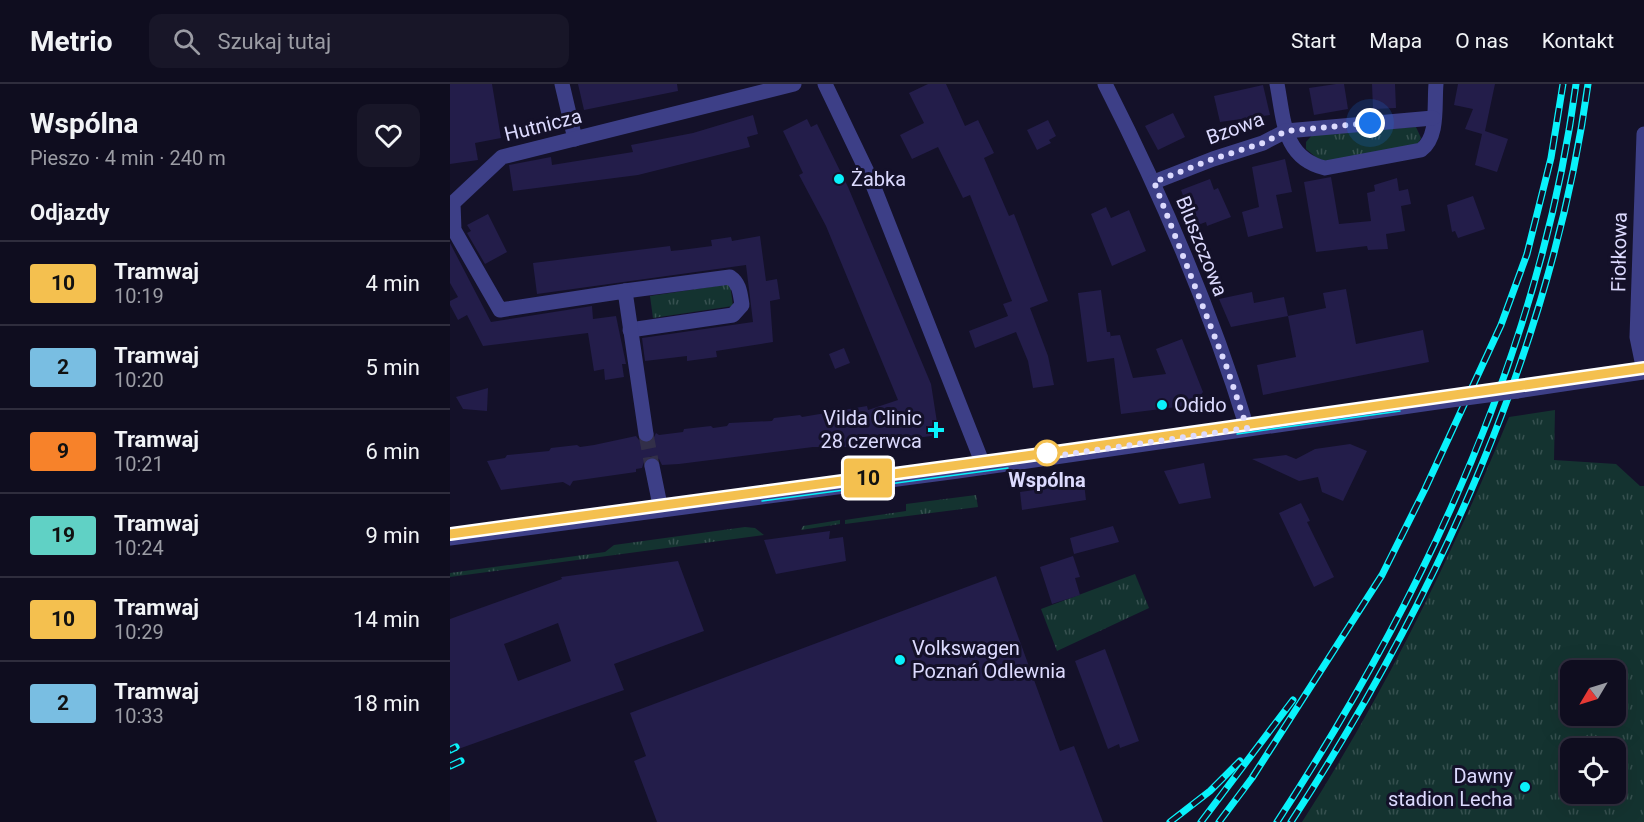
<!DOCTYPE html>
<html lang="pl">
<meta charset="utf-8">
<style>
:root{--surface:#0f0d1f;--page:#181628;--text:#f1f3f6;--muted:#9b9ca4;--line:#2f2d3d}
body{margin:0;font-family:Roboto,sans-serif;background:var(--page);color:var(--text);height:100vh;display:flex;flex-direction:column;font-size:22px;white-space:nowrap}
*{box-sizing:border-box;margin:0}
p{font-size:20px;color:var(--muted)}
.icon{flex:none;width:33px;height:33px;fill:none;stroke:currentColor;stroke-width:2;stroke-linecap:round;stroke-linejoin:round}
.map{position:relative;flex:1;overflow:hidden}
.sheet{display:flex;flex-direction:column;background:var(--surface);width:450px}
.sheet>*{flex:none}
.badge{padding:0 12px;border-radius:4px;font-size:21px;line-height:39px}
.needle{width:39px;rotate:232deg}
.fabs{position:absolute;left:1110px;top:576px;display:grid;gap:12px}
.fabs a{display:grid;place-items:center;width:66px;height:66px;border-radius:12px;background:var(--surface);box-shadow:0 6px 24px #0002,0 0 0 2px var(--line);font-size:30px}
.you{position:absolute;width:30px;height:30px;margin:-15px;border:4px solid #fff;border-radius:50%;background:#1a73e8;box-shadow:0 0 0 9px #1a73e833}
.map>.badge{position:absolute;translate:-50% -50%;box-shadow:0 0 0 3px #fff}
h2{padding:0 30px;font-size:22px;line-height:54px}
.round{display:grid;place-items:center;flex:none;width:63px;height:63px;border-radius:12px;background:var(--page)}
.overview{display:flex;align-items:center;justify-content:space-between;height:102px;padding:0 30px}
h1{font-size:28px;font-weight:700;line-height:45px}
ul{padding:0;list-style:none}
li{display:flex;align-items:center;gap:18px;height:84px;padding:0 30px;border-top:2px solid var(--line)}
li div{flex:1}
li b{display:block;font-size:22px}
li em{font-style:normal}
li .badge{min-width:66px;font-weight:700;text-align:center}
header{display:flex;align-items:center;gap:36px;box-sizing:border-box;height:84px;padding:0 30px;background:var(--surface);border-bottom:2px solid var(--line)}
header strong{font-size:28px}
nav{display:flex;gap:33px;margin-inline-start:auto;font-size:21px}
.search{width:420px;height:54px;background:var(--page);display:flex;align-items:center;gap:15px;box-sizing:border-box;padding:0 21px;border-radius:12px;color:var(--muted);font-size:22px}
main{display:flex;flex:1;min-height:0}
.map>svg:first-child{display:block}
</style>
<header>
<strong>Metrio</strong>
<div class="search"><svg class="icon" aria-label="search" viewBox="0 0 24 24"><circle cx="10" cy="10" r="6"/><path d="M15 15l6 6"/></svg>Szukaj tutaj</div>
<nav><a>Start</a><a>Mapa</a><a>O nas</a><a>Kontakt</a></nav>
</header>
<main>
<section class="sheet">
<div class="overview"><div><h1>Wspólna</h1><p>Pieszo · 4 min · 240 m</p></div><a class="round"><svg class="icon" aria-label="heart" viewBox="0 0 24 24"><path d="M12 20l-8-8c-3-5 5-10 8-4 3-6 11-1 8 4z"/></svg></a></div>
<h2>Odjazdy</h2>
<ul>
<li><span class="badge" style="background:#f4c04f;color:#111">10</span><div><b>Tramwaj</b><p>10:19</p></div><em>4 min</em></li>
<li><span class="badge" style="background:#79bee2;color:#111">2</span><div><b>Tramwaj</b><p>10:20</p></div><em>5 min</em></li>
<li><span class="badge" style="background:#f7822a;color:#111">9</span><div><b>Tramwaj</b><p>10:21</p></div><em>6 min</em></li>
<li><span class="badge" style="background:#60d1c5;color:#111">19</span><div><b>Tramwaj</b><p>10:24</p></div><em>9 min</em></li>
<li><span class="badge" style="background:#f4c04f;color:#111">10</span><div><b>Tramwaj</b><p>10:29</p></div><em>14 min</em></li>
<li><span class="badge" style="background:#79bee2;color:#111">2</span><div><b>Tramwaj</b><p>10:33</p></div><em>18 min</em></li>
</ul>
</section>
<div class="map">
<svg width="1194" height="738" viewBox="0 0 1194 738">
<defs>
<pattern id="grass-tufts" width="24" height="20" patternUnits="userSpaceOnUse" patternTransform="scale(1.5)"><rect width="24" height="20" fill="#143330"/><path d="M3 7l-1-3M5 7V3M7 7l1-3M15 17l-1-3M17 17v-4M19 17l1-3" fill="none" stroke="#36504f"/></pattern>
</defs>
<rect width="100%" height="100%" fill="#141129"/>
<!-- grass -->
<g fill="url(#grass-tufts)" fill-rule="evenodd">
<polygon points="966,43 971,54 967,61 873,79 856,65 856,58 863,50"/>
<polygon points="280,200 283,222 203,234 200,212"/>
<path d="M1105,326L1104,376L1166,380L1190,402H1194V738H852C934,610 1001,474 1059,333ZM1120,586H1166V632H1120ZM1166,664V710H1120V664Z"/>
<polygon points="526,411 528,423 395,440 395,436 456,427 456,420"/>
<polygon points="390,436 390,440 351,446 353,442"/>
<polygon points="295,443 305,444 314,451 0,493 0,489 155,468 164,461"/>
<polygon points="685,490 699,524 607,567 591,525"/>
</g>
<!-- building -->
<g fill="#231d4a" fill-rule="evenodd">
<polygon points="0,0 42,0 51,54 25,59 28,76 0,80"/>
<polygon points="128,0 227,0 228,7 134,26"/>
<polygon points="478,0 496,0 515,42 528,36 544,69 534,74 559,132 564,130 598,217 580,224 598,272 604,301 583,304 578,277 566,248 525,264 519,247 558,232 553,220 562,217 520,111 513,114 488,63 462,75 450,51 474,39 459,9"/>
<polygon points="886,0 894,0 898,25 864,31 859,4"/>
<polygon points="922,0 945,0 946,24 923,25"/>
<polygon points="1008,0 1045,0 1035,47 1058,55 1047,88 1025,81 1032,50 1015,45 1023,25 1004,21"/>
<polygon points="813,1 820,31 770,38 764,12"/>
<polygon points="723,29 735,53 708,66 695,42"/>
<polygon points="303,31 308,50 297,53 300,63 188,91 63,107 59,81 101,73 102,81 183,68 181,61 243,49"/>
<polygon points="357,35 361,43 367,40 398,103 481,300 489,351 458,355 457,351 408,357 396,363 363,363 229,380 212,381 209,375 201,372 195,375 192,384 186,385 186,388 123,397 120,402 113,398 51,406 37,377 55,374 57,371 99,367 101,364 127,361 130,363 144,361 186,352 189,356 197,360 202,357 206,349 209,351 233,348 234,345 261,342 263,344 277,342 279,339 322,337 324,334 350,331 352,333 417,322 418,326 448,316 376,142 349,91 353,89 333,47"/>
<polygon points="598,36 606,52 599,56 601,59 587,66 577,46"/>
<polygon points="835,75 842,108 826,111 833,144 798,153 792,128 809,123 802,83"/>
<polygon points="881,93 889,140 921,137 917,109 925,107 924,101 947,94 949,107 958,105 961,120 951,122 955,147 936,150 938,165 918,166 917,162 866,168 854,98"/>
<polygon points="760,95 764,106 768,104 781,133 757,142 756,138 745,142 733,121 735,117 731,106"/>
<polygon points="1023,112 1035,145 1008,154 1005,147 1002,148 997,121"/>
<polygon points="656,123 661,134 679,126 696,167 662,182 641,130"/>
<polygon points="38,130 57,168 35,180 17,149 21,147 17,141"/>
<polygon points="310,152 316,197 327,195 330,215 320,217 323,258 266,267 267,273 237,277 237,272 195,277 192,254 303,238 296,181 87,210 83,179 220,162 221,167 231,166 262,162 261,156 281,153 282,157"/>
<polygon points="0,159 41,238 142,222 143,235 166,232 176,280 172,280 174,293 155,296 154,285 144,287 138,249 33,262 17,231 8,236 0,221 0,217 8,213 0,199"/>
<polygon points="896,205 906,260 973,246 979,278 813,311 807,281 846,273 838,232 876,224 873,209"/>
<polygon points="651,206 657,248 660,248 661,254 661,252 670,251 683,294 716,290 706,265 732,255 753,308 743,321 671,330 664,274 637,278 628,209"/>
<polygon points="802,208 804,219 834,213 838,232 781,243 769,215"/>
<polygon points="394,264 400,279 385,285 379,270"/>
<polygon points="38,304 37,327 13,325 6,313"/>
<polygon points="900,360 917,367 893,417 872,408 868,393 849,397 802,375 836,371 846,375 865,365"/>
<polygon points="754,379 761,414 729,420 714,387"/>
<polygon points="634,399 636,416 572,426 570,408"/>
<polygon points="851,419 860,437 857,438 884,493 864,503 829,429"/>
<polygon points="663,442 669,458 624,470 620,454"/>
<polygon points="380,447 379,455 393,453 396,477 326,490 314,456"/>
<polygon points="623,472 630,493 625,494 630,511 602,520 590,483"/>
<path d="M228,477L254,547L164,580L174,606L0,668V535L112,495L111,493ZM108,539L121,577L68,597L54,560Z"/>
<polygon points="546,492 610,667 624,662 653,738 207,738 184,677 196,672 180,629"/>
<polygon points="655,565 689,657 670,664 669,660 658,665 625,577"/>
</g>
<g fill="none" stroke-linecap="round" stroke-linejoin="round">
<!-- minor-tunnel -->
<polyline stroke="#322f49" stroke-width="15" stroke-dasharray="15 8" stroke-linecap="butt" points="196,350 202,382"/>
<!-- minor -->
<g stroke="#3d3f87" stroke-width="15">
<polyline points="112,0 125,55"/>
<polyline points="375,0 421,96 534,383"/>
<path d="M655,0C711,110 761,226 797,344"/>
<path d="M827,0C834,36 833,74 875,84L971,66C989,53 984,21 986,0"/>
<polyline points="1194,50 1187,253 1194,287"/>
<polyline points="704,98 763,75 813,59 836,47 983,34"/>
<path d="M175,207L280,193C290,200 290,209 292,221L283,231L180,246"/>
<polyline points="196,350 175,207 50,226 4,146 3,119 52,73 344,0"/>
<polyline points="202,382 211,426"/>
</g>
<!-- tertiary -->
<g stroke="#3d3f87" stroke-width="15">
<polyline points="1067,307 1194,288"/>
<polyline points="0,454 508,387 1008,315"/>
</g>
<!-- tram -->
<g stroke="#09f2fb" stroke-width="1.5">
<polyline points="787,350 950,327"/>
<polyline points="312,417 558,384"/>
<polyline points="0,450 576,372 1194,284"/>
</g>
<!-- rail casing -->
<g stroke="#09f2fb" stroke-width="7">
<g id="rail">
<polyline points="0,666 6,663"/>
<polyline points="0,682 11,677"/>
<polyline points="720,738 760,707 790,677"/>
<polyline points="751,738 843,616"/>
<polyline points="769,738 802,694 932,491 975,405 1051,241 1077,170 1101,74 1113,0"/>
<path d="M827,738C972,517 1091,264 1126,0"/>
<path d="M841,738C985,517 1102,264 1138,0"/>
</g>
</g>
<!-- rail -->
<use href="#rail" stroke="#141129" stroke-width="4.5" stroke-dasharray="14" stroke-linecap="butt"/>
<!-- tertiary-bridge -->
<polyline stroke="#3d3f87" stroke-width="15" points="1008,315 1067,307"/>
</g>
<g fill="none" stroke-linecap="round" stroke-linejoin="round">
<!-- line casing -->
<g stroke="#fff" stroke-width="14">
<polyline id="line" points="0,450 576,372 1194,284"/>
</g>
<!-- line -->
<use href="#line" stroke="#f4c04f" stroke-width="9"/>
<!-- walk -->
<polyline stroke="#dcdafe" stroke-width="6" stroke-dasharray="0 10.8" points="597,369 598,373 797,344 777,284 704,98 763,75 813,59 836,47 920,39"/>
</g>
<!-- markers -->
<g fill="#09f2fb" stroke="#141129" stroke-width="2">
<circle cx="389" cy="95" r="6"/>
<circle cx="712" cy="321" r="6"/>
<path d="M483 337h6v6h6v6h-6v6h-6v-6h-6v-6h6z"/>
<circle cx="450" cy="576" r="6"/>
<circle cx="1075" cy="703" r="6"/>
</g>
<circle fill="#fff" stroke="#f4c04f" stroke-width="3" cx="597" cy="369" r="12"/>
<g text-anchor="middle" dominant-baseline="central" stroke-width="6" stroke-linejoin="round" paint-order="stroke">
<!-- street labels -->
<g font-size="20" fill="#dcdafe" stroke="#141129">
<text transform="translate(93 41) rotate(-14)">Hutnicza</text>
<text transform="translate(785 44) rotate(-20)">Bzowa</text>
<text transform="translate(752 162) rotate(68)">Bluszczowa</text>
<text transform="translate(1169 168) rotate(-89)">Fiołkowa</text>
</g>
<!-- poi labels -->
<g font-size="20" fill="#dcdafe" stroke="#141129" text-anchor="start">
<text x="401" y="95">Żabka</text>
<text x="724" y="321">Odido</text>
<text x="472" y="334" text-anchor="end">Vilda Clinic<tspan x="472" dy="23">28 czerwca</tspan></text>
<text x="462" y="564">Volkswagen<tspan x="462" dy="23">Poznań Odlewnia</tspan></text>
<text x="1063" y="692" text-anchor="end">Dawny<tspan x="1063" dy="23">stadion Lecha</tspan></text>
</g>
<!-- stop labels -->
<g font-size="20" font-weight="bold" fill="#dcdafe" stroke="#141129">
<text x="597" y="396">Wspólna</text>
</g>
</g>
</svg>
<div class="fabs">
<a><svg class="needle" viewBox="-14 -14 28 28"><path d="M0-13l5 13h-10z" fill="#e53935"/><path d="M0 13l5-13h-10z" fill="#9b9ca4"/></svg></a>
<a><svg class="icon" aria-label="locate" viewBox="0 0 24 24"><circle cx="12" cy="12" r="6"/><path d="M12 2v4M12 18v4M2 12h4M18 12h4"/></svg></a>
</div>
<div class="you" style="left:920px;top:39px"></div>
<b class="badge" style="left:418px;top:394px;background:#f4c04f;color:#111">10</b>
</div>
</main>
